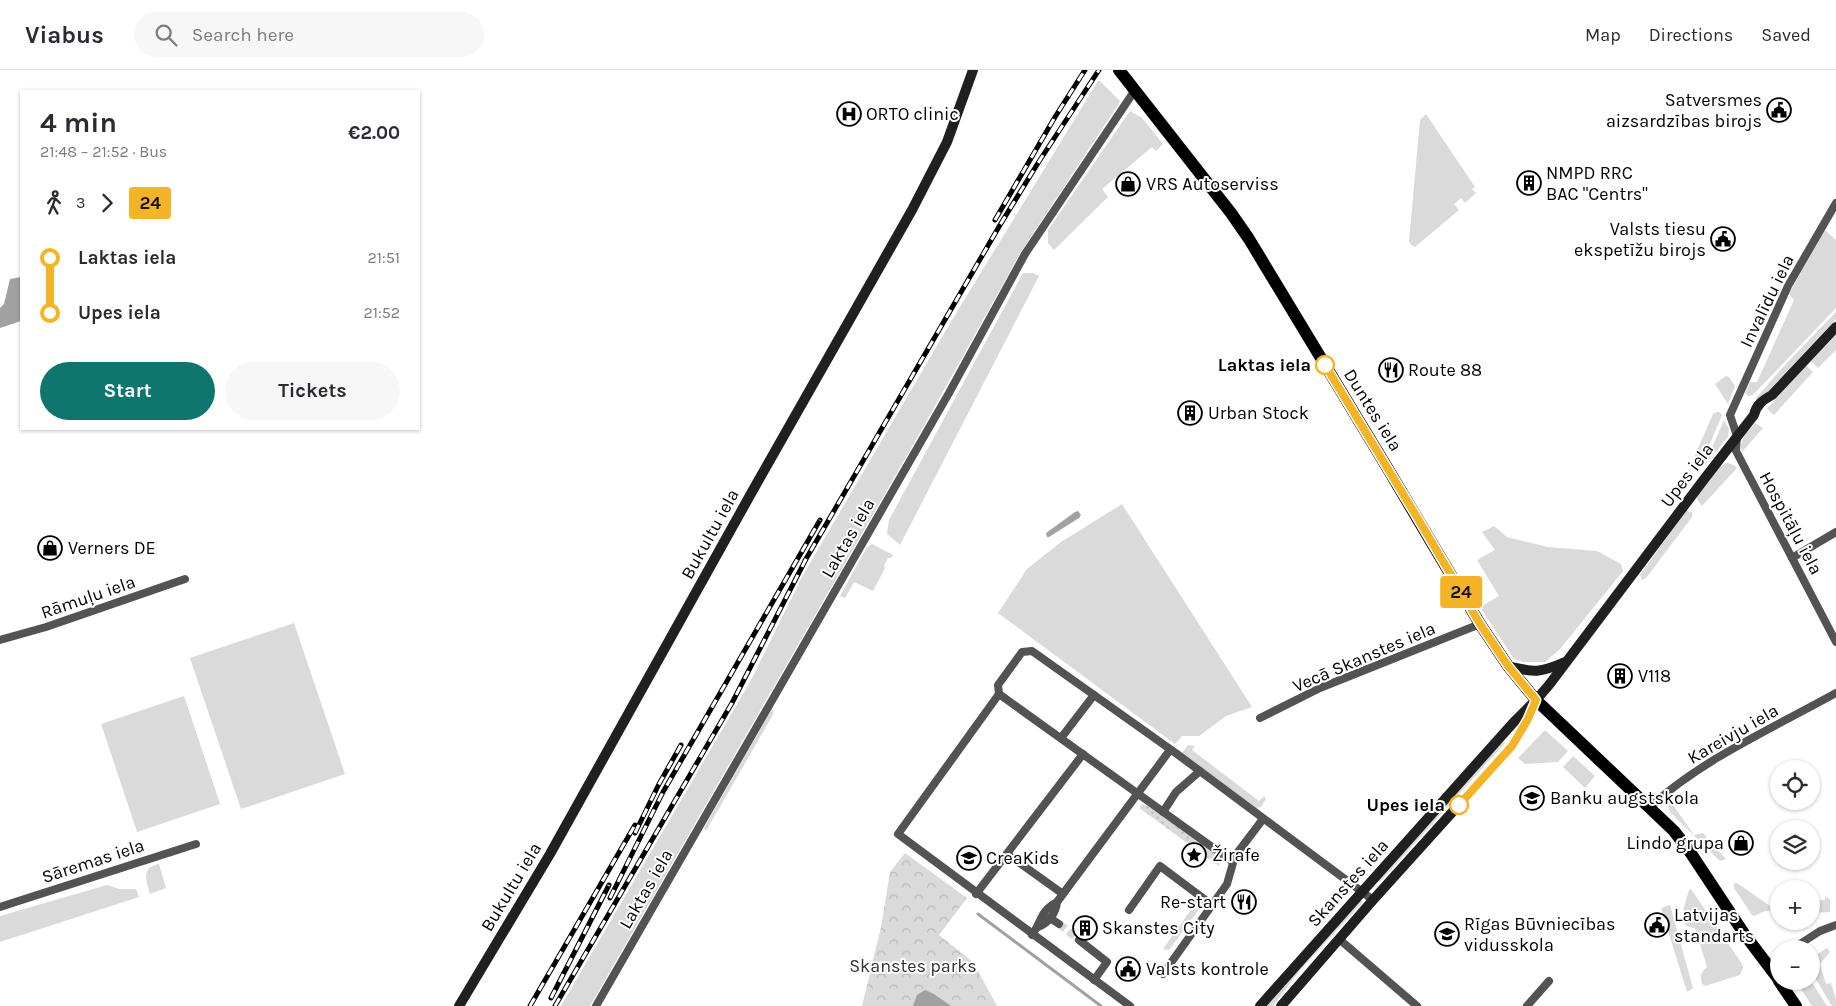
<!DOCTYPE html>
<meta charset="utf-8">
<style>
:root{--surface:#fff;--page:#f7f7f7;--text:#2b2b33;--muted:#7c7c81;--line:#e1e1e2;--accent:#0f766e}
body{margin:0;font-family:Karla,sans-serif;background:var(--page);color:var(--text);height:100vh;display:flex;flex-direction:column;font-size:19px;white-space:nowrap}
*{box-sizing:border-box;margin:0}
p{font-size:16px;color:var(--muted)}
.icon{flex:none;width:28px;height:28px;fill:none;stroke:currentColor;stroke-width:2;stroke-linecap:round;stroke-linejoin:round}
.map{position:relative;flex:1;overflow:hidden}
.side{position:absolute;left:20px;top:20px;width:400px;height:340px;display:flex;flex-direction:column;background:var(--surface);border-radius:0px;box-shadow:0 1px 4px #0004}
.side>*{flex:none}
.badge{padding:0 10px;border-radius:4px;font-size:18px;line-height:32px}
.tools{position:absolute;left:1770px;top:690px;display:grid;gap:10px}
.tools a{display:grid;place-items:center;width:50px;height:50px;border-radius:50%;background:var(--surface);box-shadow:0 1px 4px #0004;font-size:25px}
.map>.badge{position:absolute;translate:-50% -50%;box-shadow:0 0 0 2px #fff}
.legs{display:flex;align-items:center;gap:8px;height:55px;padding:0 20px;font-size:16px}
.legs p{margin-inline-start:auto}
.head{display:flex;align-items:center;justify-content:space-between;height:85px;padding:0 20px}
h1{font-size:28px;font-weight:700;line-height:38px}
.button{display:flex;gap:10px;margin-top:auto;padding:10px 20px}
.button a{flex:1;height:58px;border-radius:30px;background:var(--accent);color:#fff;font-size:20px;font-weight:700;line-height:58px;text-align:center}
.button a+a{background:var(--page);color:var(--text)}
ul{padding:0 20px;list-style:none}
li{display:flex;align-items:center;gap:18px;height:55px;font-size:19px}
li i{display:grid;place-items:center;width:8px;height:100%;margin:0 6px;background:currentColor}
li i::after{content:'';width:12px;height:12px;margin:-6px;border:4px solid;border-radius:50%;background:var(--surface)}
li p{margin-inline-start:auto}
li:first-child i{background:linear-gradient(#0000 50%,currentColor 0)}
li:last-child i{background:linear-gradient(currentColor 50%,#0000 0)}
header{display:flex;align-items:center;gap:30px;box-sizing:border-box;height:70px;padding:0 25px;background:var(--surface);border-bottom:1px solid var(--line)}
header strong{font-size:24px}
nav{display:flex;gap:28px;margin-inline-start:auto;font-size:18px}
.search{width:350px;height:45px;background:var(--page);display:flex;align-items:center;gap:12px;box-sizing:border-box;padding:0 18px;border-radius:28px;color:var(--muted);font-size:19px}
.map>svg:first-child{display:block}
</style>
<header>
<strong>Viabus</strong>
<div class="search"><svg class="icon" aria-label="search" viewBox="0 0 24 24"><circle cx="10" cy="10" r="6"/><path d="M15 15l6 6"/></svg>Search here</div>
<nav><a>Map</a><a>Directions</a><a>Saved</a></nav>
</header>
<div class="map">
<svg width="1836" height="936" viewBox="0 0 1836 936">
<defs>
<pattern id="park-crowns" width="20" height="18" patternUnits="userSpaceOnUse" patternTransform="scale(1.25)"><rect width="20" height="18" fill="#dadada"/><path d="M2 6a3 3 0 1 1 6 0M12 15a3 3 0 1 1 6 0" fill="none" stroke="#b9b9b9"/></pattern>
<pattern id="garden-dots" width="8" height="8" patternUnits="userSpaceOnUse" patternTransform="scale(1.25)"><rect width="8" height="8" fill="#dadada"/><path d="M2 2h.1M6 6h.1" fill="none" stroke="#b9b9b9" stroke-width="1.8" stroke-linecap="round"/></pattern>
</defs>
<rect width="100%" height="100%" fill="#fff"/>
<!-- grass -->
<g fill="#dadada">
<polygon points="1098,11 1100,11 1120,31 1118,35 1022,180 921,361 590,936 561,936 750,612 803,505 952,250"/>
<polygon points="1130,41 1142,48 1163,74 1156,81 1152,77 1102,119 1108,127 1054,180 1048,173 1048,160"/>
<polygon points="1426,44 1475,117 1472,119 1476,123 1465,133 1461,128 1454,134 1459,140 1415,177 1411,175 1409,171 1420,50"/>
<polygon points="1825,160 1836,170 1836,238 1753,325 1749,326 1745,323 1750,312 1757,312 1794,230 1789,224"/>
<polygon points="1023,203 1033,203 1039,206 900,475 887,464 889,450"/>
<polygon points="1836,242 1836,249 1757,333 1756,328 1784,296"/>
<polygon points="1836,265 1836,280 1818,298 1811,291"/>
<polygon points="1806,295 1813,302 1774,345 1767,339"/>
<polygon points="1726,306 1729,307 1735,316 1728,334 1715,314"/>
<polygon points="1717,342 1719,342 1722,345 1701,395 1695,389 1695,385 1713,344"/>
<polygon points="1724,350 1729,359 1728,367 1704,396"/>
<path d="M1755,353L1763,358L1742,382C1738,370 1748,362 1755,353Z"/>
<path d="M1728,393L1734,395L1737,398L1702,436L1697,429V425C1705,415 1715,396 1728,393Z"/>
<polygon points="1122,434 1252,637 1226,646 1199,666 1182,666 1175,674 998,543 1027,499 1061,472"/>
<polygon points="1686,441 1692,442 1692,447 1646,508 1642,510 1640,505"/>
<polygon points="1494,456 1507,467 1548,477 1597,481 1621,494 1623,501 1560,579 1545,592 1524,592 1514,589 1480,537 1499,526 1477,490 1495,480 1482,462"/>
<polygon points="872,474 893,485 891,488 888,488 884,496 885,498 873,521 854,512 845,528 840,526 867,477"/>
<polygon points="294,553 345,704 241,739 190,588"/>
<polygon points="184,626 220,734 137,762 101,654"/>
<polygon points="772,639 774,643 706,761 704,758"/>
<polygon points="1544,661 1546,661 1568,681 1558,692 1525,694 1518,688"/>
<polygon points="1503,672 1505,673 1380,812 1378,810"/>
<polygon points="1188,675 1195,676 1192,680 1259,731 1264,726 1266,729 1261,737 1256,738 1182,683"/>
<polygon points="1573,686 1595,706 1585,718 1563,697"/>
<path d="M1678,723L1680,726L1671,732L1694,765L1703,763L1726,789L1720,791L1671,743C1665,734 1670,728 1678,723Z"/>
<path d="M159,794L166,818L150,824C146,809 141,798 159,794Z"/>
<polygon points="1734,813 1737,813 1773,838 1773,841 1765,841 1754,846 1752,845 1734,818"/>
<polygon points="107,815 119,819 136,819 139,827 0,872 0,846"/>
<path d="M1691,819L1742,894L1743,898L1740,905L1705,916L1702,914C1700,906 1700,903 1707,897L1695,858C1674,857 1686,833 1689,820Z"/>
<polygon points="1825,827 1830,829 1830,842 1811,843 1811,831 1825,830"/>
<polygon points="1198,830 1202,835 1169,880 1163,879"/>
<polygon points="1360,830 1363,832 1301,899 1273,936 1266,936"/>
<polygon points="1670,835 1693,918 1687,922 1661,838"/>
<polygon points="1827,878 1830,882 1820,894 1826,914 1831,913 1836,930 1836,936 1832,936 1811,901 1811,888"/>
<polygon points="1796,911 1811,911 1827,936 1812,936"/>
</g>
<!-- park -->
<polygon fill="url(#park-crowns)" points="905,783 967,828 939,865 973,892 997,936 862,936 881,857 890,802"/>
<!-- garden -->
<polygon fill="url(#garden-dots)" points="1143,734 1155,740 1218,786 1221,789 1219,796 1139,738"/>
<!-- water -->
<g fill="#a1a1a1">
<polygon points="21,207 21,251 0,258 0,238 4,234 10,209"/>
<polygon points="1078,441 1081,445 1079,448 1049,467 1047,467 1046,463 1075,442"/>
<polygon points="925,920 934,924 951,936 913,936 917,925"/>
</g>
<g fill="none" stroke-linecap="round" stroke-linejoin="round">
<!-- stream -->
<polyline stroke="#a1a1a1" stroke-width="3" points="978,844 1101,936"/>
<!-- street-tunnel -->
<polyline stroke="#d9d9d9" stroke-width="8" stroke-dasharray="8 4" stroke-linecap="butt" points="1059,854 1079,870"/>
<!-- street -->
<g stroke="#535353" stroke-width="8">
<polyline points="1836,133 1788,216 1730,345 1737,366 1736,381 1836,572"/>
<polyline points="1792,488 1836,462"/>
<polyline points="0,570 46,557 185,509"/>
<polyline points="999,624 1233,792"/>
<polyline points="1260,648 1320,618 1480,554"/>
<polyline points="1061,668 1094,625"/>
<path d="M1649,738C1700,690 1775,657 1836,623"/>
<polyline points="1163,742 1176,722 1200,701"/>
<polyline points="1007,784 1063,824"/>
<polyline points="976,824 1083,684"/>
<polyline points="0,837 196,774"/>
<polyline points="1129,840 1160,796 1212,835"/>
<polyline points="1050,848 1059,854"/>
<path d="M1038,857C1049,853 1056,843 1057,832"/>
<path d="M1032,865C1042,851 1040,841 1057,832L1170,680"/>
<polyline points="1339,869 1417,936"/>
<polyline points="1079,870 1107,892 1094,910"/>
<polyline points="1792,879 1820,861 1836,855"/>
<polyline points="1769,897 1779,888"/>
<polyline points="1163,904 1227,814 1235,786 1263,749"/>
<polyline points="596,936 949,323 1025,184 1135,20"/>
<polyline points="1130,936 898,764 999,624 998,615 1022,582 1032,581 1177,684 1373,830"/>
<polyline points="1527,936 1549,911"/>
</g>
<!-- secondary -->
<g stroke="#202020" stroke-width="10">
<path d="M1508,596C1535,603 1540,603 1565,592"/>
<polyline points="459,936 550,784 753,420 912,140 947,72 973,0"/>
<path d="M1260,936L1513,653L1536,630L1549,615L1705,408L1754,345C1756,335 1763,330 1772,325L1836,257"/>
<polyline points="1281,936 1373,830 1512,676 1528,649 1534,635"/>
</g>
<!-- primary -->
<g stroke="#000" stroke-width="12">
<polyline points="1119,0 1231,143 1249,169 1385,394 1480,554 1508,596 1536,630 1674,761 1690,782 1745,865 1779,910"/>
<polyline points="1779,911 1796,936"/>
</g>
<!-- rail casing -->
<g stroke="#000" stroke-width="5">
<g id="rail">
<polyline points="995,150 1055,47 1085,0"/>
<polyline points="635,763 659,714 681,675"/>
<polyline points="610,828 663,722 820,450"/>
<polyline points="551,928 609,815"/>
<polyline points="530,936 635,755"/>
<polyline points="555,936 732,633 806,489 1000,155 1038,93 1099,0"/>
</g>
</g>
<!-- rail -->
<use href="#rail" stroke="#fff" stroke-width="3" stroke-dasharray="9" stroke-linecap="butt"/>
</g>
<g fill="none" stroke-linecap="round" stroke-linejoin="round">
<!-- line-1 casing -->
<g stroke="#fff" stroke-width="11">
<polyline id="line-1" points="1325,295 1414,442 1480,554 1508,596 1536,630 1528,649 1512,676 1459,735"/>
</g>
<!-- line-1 -->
<use href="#line-1" stroke="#f4b427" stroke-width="8"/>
</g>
<!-- icons -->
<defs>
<g id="civic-ring" transform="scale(1.25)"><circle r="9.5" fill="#fff" stroke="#000" stroke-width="1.5"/><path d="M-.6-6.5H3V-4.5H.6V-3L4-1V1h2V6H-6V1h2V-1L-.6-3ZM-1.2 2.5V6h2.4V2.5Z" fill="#000"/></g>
<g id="hospital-ring" transform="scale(1.25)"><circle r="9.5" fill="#fff" stroke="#000" stroke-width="1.5"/><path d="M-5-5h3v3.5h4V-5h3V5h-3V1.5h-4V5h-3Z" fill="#000"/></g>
<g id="building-ring" transform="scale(1.25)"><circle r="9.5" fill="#fff" stroke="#000" stroke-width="1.5"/><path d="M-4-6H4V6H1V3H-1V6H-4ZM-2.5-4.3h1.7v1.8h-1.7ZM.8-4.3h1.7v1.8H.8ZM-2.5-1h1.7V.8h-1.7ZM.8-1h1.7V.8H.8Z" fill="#000"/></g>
<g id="shop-ring" transform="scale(1.25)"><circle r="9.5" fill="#fff" stroke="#000" stroke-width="1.5"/><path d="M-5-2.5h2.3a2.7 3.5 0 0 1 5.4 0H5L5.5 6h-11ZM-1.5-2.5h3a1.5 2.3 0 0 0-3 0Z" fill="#000"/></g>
<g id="restaurant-ring" transform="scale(1.25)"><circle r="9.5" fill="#fff" stroke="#000" stroke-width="1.5"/><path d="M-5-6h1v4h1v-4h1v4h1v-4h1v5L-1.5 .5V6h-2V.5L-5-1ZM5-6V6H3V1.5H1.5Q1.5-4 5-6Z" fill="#000"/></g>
<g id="university-ring" transform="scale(1.25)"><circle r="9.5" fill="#fff" stroke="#000" stroke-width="1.5"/><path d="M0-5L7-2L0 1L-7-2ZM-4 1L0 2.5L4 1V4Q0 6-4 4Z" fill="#000"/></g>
<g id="sight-ring" transform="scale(1.25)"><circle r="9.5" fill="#fff" stroke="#000" stroke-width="1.5"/><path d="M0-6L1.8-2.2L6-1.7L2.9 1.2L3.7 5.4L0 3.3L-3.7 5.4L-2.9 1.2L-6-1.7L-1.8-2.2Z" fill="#000"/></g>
<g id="school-ring" transform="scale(1.25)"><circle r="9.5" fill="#fff" stroke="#000" stroke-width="1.5"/><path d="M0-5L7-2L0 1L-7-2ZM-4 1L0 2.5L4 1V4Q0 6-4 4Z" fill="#000"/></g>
</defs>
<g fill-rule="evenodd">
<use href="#civic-ring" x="1779" y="40"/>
<use href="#hospital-ring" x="849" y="44"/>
<use href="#building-ring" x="1529" y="113"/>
<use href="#shop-ring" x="1128" y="114"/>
<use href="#civic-ring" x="1723" y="169"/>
<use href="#restaurant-ring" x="1391" y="300"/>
<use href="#building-ring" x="1190" y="343"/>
<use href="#shop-ring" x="50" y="478"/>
<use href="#building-ring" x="1620" y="606"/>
<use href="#university-ring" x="1532" y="728"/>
<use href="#shop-ring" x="1741" y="773"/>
<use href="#sight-ring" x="1194" y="785"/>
<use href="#school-ring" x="969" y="788"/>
<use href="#restaurant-ring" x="1244" y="832"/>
<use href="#civic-ring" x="1657" y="855"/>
<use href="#building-ring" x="1085" y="858"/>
<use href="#school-ring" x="1447" y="864"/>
<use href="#civic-ring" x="1128" y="899"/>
</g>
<!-- markers -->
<g fill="#fff" stroke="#f4b427" stroke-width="2.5">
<circle cx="1325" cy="295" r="9"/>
<circle cx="1459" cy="735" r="9"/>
</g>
<g text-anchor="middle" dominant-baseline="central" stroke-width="4" stroke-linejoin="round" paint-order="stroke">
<!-- poi labels -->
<g font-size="18" fill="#000" stroke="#fff" text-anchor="start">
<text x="1762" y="30" text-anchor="end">Satversmes<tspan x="1762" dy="21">aizsardzības birojs</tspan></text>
<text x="866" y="44">ORTO clinic</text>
<text x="1546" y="103">NMPD RRC<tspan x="1546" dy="21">BAC "Centrs"</tspan></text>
<text x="1146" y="114">VRS Autoserviss</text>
<text x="1706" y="159" text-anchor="end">Valsts tiesu<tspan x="1706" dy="21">ekspetīžu birojs</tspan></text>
<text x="1408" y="300">Route 88</text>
<text x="1208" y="343">Urban Stock</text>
<text x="68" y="478">Verners DE</text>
<text x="1638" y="606">V118</text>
<text x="1550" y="728">Banku augstskola</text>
<text x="1724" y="773" text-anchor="end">Lindo grupa</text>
<text x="1212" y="785">Žirafe</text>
<text x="986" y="788">CreaKids</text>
<text x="1226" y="832" text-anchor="end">Re-start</text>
<text x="1674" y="845">Latvijas<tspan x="1674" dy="21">standarts</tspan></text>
<text x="1464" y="854">Rīgas Būvniecības<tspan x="1464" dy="21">vidusskola</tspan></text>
<text x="1102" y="858">Skanstes City</text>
<text x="1146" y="899">Valsts kontrole</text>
</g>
<!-- street labels -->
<g font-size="18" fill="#000" stroke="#fff">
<text transform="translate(1767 231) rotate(-64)">Invalīdu iela</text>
<text transform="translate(1373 340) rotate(58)">Duntes iela</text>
<text transform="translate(1687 405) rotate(-53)">Upes iela</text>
<text transform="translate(1791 453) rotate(62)">Hospitāļu iela</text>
<text transform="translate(710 464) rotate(-61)">Bukultu iela</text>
<text transform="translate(848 468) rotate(-60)">Laktas iela</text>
<text transform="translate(88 527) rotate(-19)">Rāmuļu iela</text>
<text transform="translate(1364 587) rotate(-23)">Vecā Skanstes iela</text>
<text transform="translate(1733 664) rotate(-30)">Kareivju iela</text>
<text transform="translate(93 791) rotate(-18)">Sāremas iela</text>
<text transform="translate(1348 813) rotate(-48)">Skanstes iela</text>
<text transform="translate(511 817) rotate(-59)">Bukultu iela</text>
<text transform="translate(646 819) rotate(-60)">Laktas iela</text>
</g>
<!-- stop labels -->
<g font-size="18" font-weight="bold" fill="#000" stroke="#fff" text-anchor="end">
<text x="1311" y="295">Laktas iela</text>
<text x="1445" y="735">Upes iela</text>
</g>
<!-- park labels -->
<g font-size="18" fill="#313131" stroke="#fff">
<text x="913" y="896">Skanstes parks</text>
</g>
</g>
</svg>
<div class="tools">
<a><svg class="icon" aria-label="locate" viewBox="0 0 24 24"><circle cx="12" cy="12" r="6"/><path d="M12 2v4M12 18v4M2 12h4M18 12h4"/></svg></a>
<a><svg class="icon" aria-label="layers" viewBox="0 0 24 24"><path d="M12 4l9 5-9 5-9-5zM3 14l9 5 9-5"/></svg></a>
<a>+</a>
<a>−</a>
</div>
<b class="badge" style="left:1461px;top:522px;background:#f4b427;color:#111">24</b>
<section class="side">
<div class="head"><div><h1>4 min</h1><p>21:48 – 21:52 · Bus</p></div><b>€2.00</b></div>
<div class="legs"><svg class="icon" aria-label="walk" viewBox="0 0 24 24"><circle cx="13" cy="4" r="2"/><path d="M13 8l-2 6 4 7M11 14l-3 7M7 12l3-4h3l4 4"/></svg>3<svg class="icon" aria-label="forward" viewBox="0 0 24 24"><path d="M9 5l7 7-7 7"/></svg><b class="badge" style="background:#f4b427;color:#111">24</b></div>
<ul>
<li><i style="color:#f4b427"></i><b>Laktas iela</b><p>21:51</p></li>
<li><i style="color:#f4b427"></i><b>Upes iela</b><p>21:52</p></li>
</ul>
<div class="button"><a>Start</a><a>Tickets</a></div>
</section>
</div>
